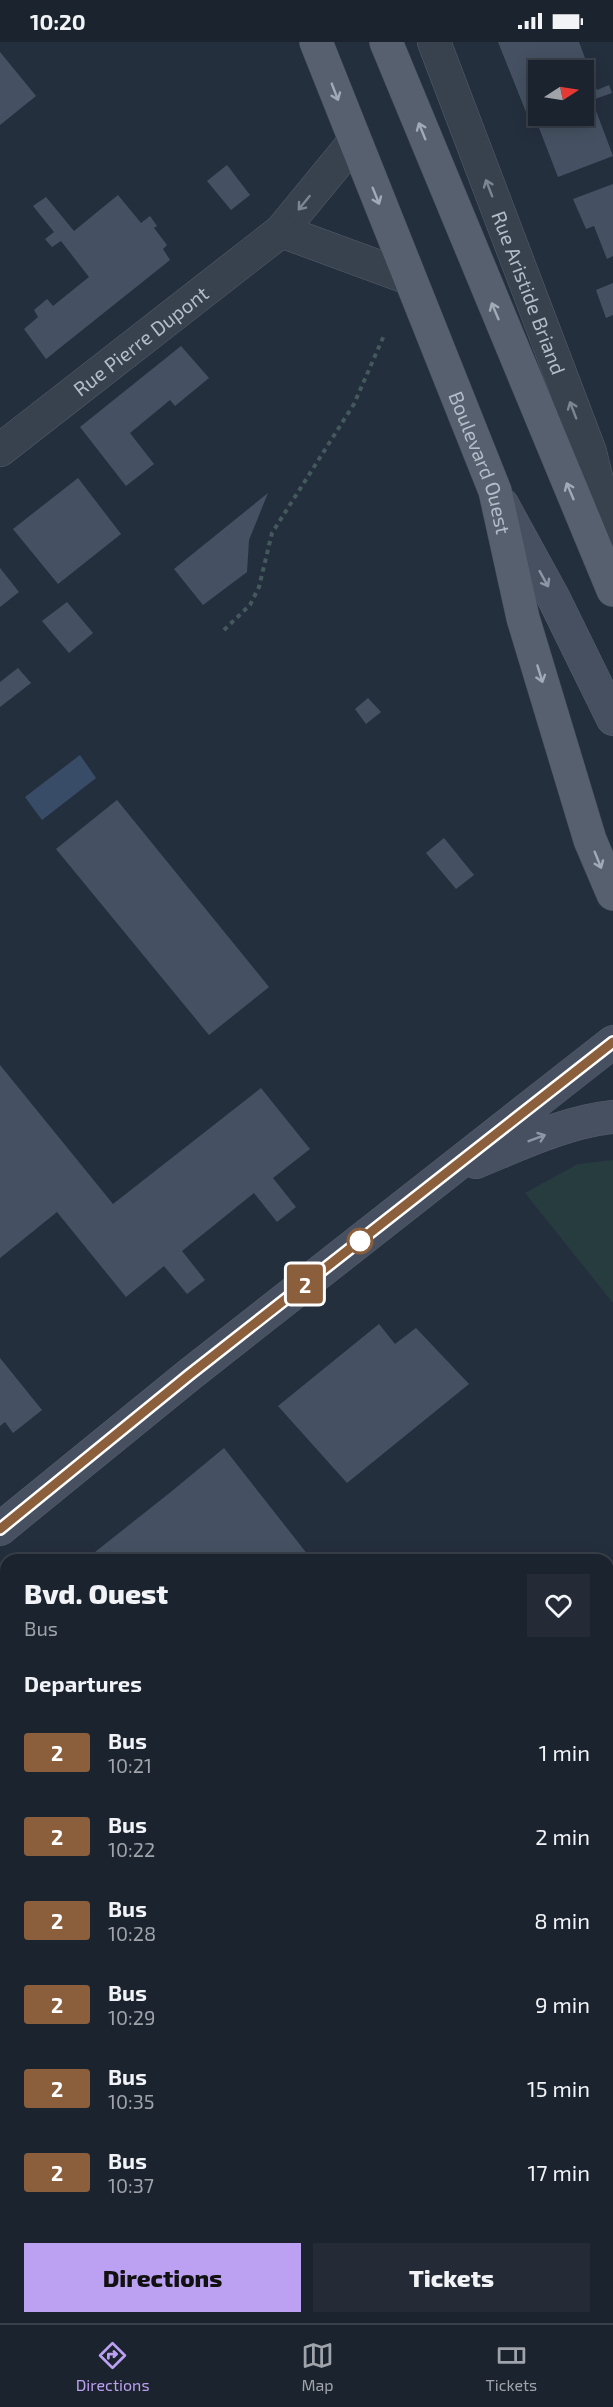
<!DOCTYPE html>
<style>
:root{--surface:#1b232e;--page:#242b36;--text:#f1f3f6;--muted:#a0a4aa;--line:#39404a;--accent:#bca0f2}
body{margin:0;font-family:"Exo 2",sans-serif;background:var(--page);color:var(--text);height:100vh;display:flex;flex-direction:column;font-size:22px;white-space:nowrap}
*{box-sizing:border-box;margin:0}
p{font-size:20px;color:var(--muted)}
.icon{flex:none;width:33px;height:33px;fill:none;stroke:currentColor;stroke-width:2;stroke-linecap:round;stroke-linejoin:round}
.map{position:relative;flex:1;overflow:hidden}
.sheet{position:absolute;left:0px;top:1512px;width:614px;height:770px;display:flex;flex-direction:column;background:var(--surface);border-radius:18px 18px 0 0;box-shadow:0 3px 15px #0003,0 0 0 2px var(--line)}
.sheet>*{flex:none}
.badge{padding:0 12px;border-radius:4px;font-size:21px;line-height:39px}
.needle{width:39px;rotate:78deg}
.fabs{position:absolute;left:528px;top:18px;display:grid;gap:12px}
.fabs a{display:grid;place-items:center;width:66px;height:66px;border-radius:0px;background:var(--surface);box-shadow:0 3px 15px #0003,0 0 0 2px var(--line);font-size:30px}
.map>.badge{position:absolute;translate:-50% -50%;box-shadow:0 0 0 3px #fff}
h2{padding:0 24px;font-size:22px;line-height:54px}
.round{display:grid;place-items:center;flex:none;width:63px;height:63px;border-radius:0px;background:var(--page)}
.head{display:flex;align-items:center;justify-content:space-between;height:102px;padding:0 24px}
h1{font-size:28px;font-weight:800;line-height:45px}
.primary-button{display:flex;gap:12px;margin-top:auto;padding:12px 24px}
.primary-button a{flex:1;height:69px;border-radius:0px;background:var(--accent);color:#111;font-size:24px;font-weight:800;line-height:69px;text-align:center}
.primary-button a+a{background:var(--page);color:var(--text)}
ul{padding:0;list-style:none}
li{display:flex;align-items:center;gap:18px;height:84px;padding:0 24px}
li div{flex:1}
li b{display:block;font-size:22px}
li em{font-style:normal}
li .badge{min-width:66px;font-weight:700;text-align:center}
.status{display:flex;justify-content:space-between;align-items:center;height:42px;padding:0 30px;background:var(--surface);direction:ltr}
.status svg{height:16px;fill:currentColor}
.dock{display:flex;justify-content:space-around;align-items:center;height:84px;border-top:2px solid var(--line);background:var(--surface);font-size:16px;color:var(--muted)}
.dock a{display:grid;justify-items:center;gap:3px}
.dock .current{color:var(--accent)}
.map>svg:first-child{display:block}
</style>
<div class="status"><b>10:20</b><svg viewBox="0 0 49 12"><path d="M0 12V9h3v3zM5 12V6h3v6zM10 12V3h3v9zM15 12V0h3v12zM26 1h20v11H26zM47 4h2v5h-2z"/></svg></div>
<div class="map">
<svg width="613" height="2281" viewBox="0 0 613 2281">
<rect width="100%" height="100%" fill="#242f3e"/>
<!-- green -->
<g fill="#263c3f">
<polygon points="613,1118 613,1261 525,1151 578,1122"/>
<polygon points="613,1577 613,2281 60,2281 65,2276 608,2276 608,1585"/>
</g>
<!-- water -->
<polygon fill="#394c67" points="80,713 96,736 42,778 25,755"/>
<!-- building -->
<g fill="#455162" fill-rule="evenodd">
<path d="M498,0H579L597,48L609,43L612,51L592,58L613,114L558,135L534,73L528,75ZM538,28H584V74H538Z"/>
<polygon points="0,10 36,54 0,83"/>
<polygon points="227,123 250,153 231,168 207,139"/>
<polygon points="613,142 613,214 607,217 594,184 586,187 573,157"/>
<polygon points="118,153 141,181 150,174 157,184 154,186 167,203 163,207 170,218 46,317 24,287 38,275 34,268 47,257 53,264 89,235 61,199 52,205 45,197 54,190 33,164 46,155 74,189"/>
<polygon points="613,241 613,273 606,276 596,248"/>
<polygon points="181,304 209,336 175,364 170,358 130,391 154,422 126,444 80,385"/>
<polygon points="78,436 121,492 58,542 13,487"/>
<polygon points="268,451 249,498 247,530 203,563 174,527"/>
<polygon points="0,526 19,550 0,565"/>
<polygon points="67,560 93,591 69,611 42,579"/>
<polygon points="18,626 31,641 0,665 0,640"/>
<polygon points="368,656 381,670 366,682 355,667"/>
<polygon points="117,758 269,945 209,993 56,807"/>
<polygon points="444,796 474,833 456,847 426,811"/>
<polygon points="0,1023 113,1162 261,1046 310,1107 273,1136 296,1165 277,1180 254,1151 182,1209 205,1238 187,1252 164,1224 126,1255 57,1170 0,1216"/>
<polygon points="379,1282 395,1302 416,1286 469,1342 347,1441 278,1364"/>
<polygon points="0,1316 42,1368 13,1391 5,1380 0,1384"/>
<polygon points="224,1406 312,1518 85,1518 172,1449"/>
<polygon points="6,1583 6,1700 0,1692 0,1588"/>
<polygon points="0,1999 6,2005 6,2065 0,2070"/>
<polygon points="6,2127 6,2181 0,2186 0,2132"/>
</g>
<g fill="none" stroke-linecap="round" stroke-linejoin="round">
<!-- street casing -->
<g stroke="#565f6c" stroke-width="34">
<g id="street">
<path id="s1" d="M434,0L590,410L613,504"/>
<polyline points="354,100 281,189 409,236"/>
<path id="s2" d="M0,408L281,189"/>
</g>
</g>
<!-- secondary casing -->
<g stroke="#565f6c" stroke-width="34">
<g id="secondary">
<polyline points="502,462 554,557 613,677"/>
<path d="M476,1120C520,1102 565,1080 613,1075"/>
<polyline points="0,1487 189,1333 613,1000"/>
</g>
</g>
<!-- primary casing -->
<g stroke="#414a57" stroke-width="34">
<g id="primary">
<path id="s3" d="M316,0L495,449L523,576L590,798L613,852"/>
<polyline points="386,0 613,548"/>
</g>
</g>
<!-- path -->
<g stroke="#44595c" stroke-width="4" stroke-dasharray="4.5 4.5" stroke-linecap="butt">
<polyline points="224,588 250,563 259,545 272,491 354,362 385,291"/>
<polyline points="608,1703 613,1696"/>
<polyline points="608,1758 613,1760"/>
<polyline points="608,1954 613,1957"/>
<polyline points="152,2281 156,2276"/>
</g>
<!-- street -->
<use href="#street" stroke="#38414e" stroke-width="33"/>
<!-- secondary -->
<use href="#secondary" stroke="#465061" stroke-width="33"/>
<!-- primary -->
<use href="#primary" stroke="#56606e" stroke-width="33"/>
</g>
<!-- one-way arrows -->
<defs><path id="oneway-shaft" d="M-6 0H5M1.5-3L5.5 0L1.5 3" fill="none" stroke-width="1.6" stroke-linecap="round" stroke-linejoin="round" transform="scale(1.5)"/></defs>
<g stroke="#a1aab7">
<use href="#oneway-shaft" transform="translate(335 50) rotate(69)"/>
<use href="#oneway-shaft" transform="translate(422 89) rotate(-112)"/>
<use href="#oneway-shaft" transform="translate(376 154) rotate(68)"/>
<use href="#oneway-shaft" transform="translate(495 269) rotate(-113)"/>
<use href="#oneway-shaft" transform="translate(570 449) rotate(-113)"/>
<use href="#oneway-shaft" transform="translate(540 632) rotate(73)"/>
<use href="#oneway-shaft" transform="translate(598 818) rotate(68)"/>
</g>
<g stroke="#7c8592">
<use href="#oneway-shaft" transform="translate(489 146) rotate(-111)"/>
<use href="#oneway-shaft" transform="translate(304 161) rotate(129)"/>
<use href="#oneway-shaft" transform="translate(573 368) rotate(-111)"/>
</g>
<g stroke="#8e96a5">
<use href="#oneway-shaft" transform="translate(544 537) rotate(61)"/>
<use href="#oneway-shaft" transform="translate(537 1096) rotate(-21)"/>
</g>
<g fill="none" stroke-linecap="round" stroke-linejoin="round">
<!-- line casing -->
<g stroke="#fff" stroke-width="14">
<polyline id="line" points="0,1487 189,1333 613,1000"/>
</g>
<!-- line -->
<use href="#line" stroke="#8b5e3c" stroke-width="9"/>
</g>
<!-- markers -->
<circle fill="#fff" stroke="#8b5e3c" stroke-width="3" cx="360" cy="1199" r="12"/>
<g text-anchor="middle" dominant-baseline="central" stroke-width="5" stroke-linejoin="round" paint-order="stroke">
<!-- street labels -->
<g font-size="20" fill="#b4bcc9" stroke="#1d2633">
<text stroke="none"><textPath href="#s1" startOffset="268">Rue Aristide Briand</textPath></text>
<text stroke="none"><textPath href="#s2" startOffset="178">Rue Pierre Dupont</textPath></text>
<text stroke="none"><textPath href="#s3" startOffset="452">Boulevard Ouest</textPath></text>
</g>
</g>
</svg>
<div class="fabs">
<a><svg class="needle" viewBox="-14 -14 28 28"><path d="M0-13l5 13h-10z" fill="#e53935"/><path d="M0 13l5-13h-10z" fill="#a0a4aa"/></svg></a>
</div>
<b class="badge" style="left:305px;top:1242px;background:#8b5e3c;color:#fff">2</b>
<section class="sheet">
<div class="head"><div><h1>Bvd. Ouest</h1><p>Bus</p></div><a class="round"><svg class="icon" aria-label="heart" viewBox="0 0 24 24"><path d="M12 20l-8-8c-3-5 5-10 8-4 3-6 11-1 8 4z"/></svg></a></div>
<h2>Departures</h2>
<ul>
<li><span class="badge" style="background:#8b5e3c;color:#fff">2</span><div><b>Bus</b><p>10:21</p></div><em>1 min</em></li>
<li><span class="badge" style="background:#8b5e3c;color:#fff">2</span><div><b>Bus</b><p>10:22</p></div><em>2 min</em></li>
<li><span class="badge" style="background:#8b5e3c;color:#fff">2</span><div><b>Bus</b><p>10:28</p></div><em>8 min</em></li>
<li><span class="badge" style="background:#8b5e3c;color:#fff">2</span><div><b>Bus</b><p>10:29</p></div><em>9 min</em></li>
<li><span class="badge" style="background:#8b5e3c;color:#fff">2</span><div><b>Bus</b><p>10:35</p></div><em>15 min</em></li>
<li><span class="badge" style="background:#8b5e3c;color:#fff">2</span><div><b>Bus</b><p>10:37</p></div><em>17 min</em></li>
</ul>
<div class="primary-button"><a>Directions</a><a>Tickets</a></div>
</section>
</div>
<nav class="dock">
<a class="current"><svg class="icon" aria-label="directions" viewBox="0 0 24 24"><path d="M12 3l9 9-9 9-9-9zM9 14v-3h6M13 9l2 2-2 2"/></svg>Directions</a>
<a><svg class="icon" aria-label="map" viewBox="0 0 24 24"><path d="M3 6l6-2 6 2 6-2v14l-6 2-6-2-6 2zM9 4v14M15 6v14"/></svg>Map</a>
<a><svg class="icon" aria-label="tickets" viewBox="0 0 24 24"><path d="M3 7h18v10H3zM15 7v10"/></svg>Tickets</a>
</nav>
